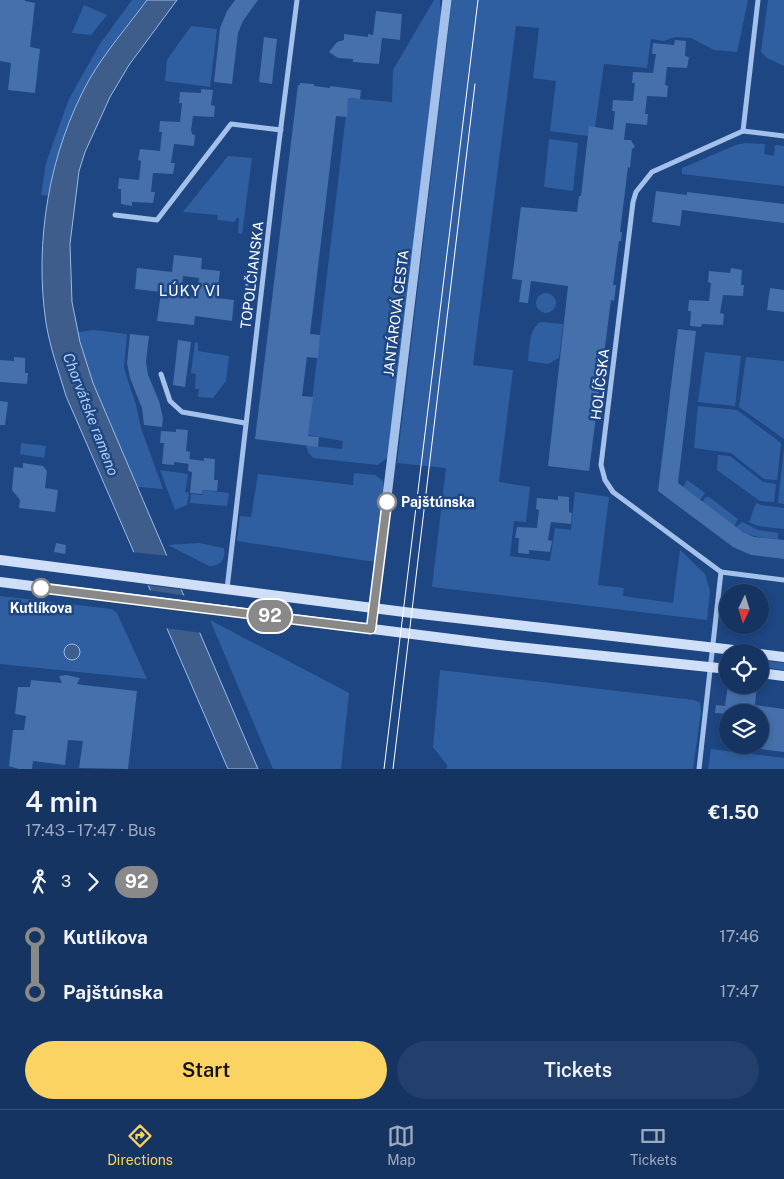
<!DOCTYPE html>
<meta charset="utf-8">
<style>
:root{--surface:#163462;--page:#233f6b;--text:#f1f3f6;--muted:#9eaabe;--line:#354f77;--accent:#fad362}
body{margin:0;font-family:"Public Sans",sans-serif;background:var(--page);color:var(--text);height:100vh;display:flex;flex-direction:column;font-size:19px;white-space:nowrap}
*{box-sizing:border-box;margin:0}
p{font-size:16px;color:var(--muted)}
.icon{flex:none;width:28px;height:28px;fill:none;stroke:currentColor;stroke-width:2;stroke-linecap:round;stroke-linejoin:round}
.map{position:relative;height:769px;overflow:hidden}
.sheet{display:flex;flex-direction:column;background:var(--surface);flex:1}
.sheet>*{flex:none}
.badge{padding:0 10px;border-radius:16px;font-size:18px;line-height:32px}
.needle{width:32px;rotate:184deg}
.tools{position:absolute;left:719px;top:584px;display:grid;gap:10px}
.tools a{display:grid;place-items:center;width:50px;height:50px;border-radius:50%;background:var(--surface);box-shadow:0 2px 8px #0003,0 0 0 1px var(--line);font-size:25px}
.map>.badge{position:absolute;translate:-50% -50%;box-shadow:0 0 0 2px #fff}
.legs{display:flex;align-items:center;gap:8px;height:55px;padding:0 25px;font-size:16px}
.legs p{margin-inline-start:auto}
.overview{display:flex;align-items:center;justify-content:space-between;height:85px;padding:0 25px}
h1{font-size:28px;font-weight:600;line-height:38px}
.primary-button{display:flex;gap:10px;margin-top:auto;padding:10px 25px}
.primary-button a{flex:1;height:58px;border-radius:30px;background:var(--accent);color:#111;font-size:20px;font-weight:600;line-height:58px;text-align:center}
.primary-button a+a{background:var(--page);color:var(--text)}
ul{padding:0 25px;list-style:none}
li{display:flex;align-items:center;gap:18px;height:55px;font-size:19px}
li i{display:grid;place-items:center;width:8px;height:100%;margin:0 6px;background:currentColor}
li i::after{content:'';width:12px;height:12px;margin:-6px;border:4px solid;border-radius:50%;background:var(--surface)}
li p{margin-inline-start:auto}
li:first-child i{background:linear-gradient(#0000 50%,currentColor 0)}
li:last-child i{background:linear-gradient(currentColor 50%,#0000 0)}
.tabs{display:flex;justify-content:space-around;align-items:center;height:70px;border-top:1px solid var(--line);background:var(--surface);font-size:14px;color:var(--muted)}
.tabs a{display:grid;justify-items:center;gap:2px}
.tabs .current{color:var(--accent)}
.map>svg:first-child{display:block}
</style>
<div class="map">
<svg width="784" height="769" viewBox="0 0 784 769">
<rect width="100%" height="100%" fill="#1d4683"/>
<!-- green -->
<g fill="#305fa1">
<path d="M132,0H147C120,37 90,72 72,115C61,141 55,169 49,196L41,195L46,163L69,99L100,44Z"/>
<polygon points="434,0 440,0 441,20 388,457 378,465 313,458 308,452 306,445 342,449 343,441 308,435 348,98 392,102 393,70"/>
<polygon points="452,0 748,0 737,52 714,50 691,38 675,37 664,41 651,39 647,68 604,64 595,127 588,136 550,131 556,81 533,78 539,28 516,26 473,365 513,370 499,482 530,487 526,522 514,521 510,556 550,561 555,528 571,530 575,492 609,497 598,585 624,588 623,596 673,603 680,550 705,574 710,591 707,620 432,587 446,468 397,463"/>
<polygon points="768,0 784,0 784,66 767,58 761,52"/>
<polygon points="84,5 107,15 91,35 72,33"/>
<polygon points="191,26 217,29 210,87 165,81 167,60"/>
<polygon points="549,139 578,143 573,191 544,187"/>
<polygon points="745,143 765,144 764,154 774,156 775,145 784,146 784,186 682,174 682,168 736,145"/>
<polygon points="228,156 252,158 242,234 238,233 239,218 236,218 235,222 217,220 218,215 183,212"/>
<circle cx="546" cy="303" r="10"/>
<path d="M540,322L563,324L559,358L548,364L528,361C530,347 528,331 540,322Z"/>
<path d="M93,330L127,334L124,368L136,405L141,428L163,489L138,487C116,439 87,384 78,332Z"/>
<polygon points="195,342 198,343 198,351 229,356 226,381 213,398 198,397 199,389 195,389 196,374 191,373"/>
<polygon points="705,352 741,356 735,406 698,402"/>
<polygon points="746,357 784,361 784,439 739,407"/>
<polygon points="698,406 737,410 781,443 777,480 764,479 731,453 694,448"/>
<polygon points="21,443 46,446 44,458 20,454"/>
<polygon points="784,448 784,504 778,503"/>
<polygon points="718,455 730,456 763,482 776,484 774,502 760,501 717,470"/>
<polygon points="160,470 188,474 185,492 189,493 187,505 175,510"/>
<polygon points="354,473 375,475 383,481 384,488 375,562 237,541 240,516 251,517 258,474 353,485"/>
<polygon points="687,480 705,493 700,500 683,487"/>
<polygon points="202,490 229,493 227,506 190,503 191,494 202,495"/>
<polygon points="706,497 709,497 738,519 734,526 702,502"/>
<polygon points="756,503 761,505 784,508 784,529 758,526 749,522"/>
<path d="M742,522L758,530L778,533V539C762,538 749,537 736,527Z"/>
<path d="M199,543L224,548C226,559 221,566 209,566L168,545Z"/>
<polygon points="0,596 112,609 117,613 147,679 0,664"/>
<polygon points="210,620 349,693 341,769 273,769"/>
<polygon points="760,660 784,663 784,670 760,667"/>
<polygon points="440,670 694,700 700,703 701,711 693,769 447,769 447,765 433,747"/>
<polygon points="711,749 784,758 784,769 708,769"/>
</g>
<!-- water -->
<g fill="#3f5d8a" stroke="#96bbec">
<path d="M147,0H177L129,65L110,97L85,152L79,171L70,244L72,302L80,342L93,383L258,769H228L66,396C59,372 50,348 46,323C34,242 49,152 89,80C105,52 128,26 147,0Z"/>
<circle cx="72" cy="652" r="8"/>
</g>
<!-- pier -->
<g fill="#1d4683">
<polygon points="132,552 170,556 185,590 146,585"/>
<polygon points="148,590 187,596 203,633 164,628"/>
</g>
<!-- building -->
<g fill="#4570ac" fill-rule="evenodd">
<polygon points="0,0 25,0 25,1 35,3 30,47 40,49 35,93 8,90 11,63 0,61"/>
<polygon points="235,0 258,0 243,21 238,33 232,84 214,82 220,28 227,11"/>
<polygon points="376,11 402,14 400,40 382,38 379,64 353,62 353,59 338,58 329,52 337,42 344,40 344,34 368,37 368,34 373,35"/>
<polygon points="264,37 277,39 272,84 259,82"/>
<polygon points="675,40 686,41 685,56 689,57 687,68 667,67 665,85 668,86 667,97 647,96 645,114 648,114 647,125 626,123 624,140 631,140 635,147 632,149 630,168 628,167 620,232 622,232 621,241 619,241 613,285 616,285 614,301 611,300 589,471 548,466 568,286 531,281 528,303 519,302 522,280 512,279 521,207 577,212 579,196 581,196 589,126 613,130 615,111 612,111 613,100 633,101 635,83 632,83 633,72 653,73 656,54 652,54 653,43 674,45"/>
<polygon points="300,83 314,84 314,86 330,88 330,86 361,90 360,99 348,98 347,117 336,116 310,334 320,335 318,358 307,357 302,396 313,397 308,436 319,437 318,447 255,439 298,85 300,85"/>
<polygon points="201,89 213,90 211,105 215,106 214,117 193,116 191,130 192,134 195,135 194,146 174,144 171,163 175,163 173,174 153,173 151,192 155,192 153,203 132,202 132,206 121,204 121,189 118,189 119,178 139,180 141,161 138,160 140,149 160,151 162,132 159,132 160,121 180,122 182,103 179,103 180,92 201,93"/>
<polygon points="656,191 687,195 687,192 784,204 784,223 682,210 680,226 652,222"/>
<path d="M174,255L202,258L201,269L220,271L217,298L234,300L232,321L195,316L194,325L157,321L161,292L135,289L137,268L172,272ZM183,276L199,278L197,296L181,295Z"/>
<polygon points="731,268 742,270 741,285 744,285 743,296 723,295 720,313 724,314 723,325 702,324 701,327 690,326 691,311 688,311 689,300 709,301 711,283 708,282 709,271 730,273"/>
<polygon points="770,288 784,290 784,312 767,310"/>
<polygon points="678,329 696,331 678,483 743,532 754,537 784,540 784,559 751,555 733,547 658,491"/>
<polygon points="130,334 149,336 146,362 148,375 159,401 163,418 162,427 144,425 142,408 130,378 127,363"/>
<polygon points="178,340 191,342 185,387 173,385"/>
<polygon points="14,357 25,358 25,373 28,373 27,384 0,382 0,360 14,361"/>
<polygon points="0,401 8,402 5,425 0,425"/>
<polygon points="176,429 188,430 186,451 190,452 189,464 174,462 174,465 162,464 164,443 160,443 161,431 176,432"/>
<polygon points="204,458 215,459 214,480 218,480 217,491 202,490 202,494 190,493 192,472 188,471 189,459 204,461"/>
<polygon points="23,463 43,466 47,471 45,488 58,490 55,512 19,508 20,500 12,490 14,467 23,468"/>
<polygon points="558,496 569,497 569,512 572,513 571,524 551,522 548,540 552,541 550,552 529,550 529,554 518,553 519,538 515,538 517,527 537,528 539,510 536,509 537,498 558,500"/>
<polygon points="56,543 66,545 65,554 54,552"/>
<polygon points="66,675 80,678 77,684 83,685 137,691 128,769 79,768 83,741 68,740 65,765 33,761 32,769 19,769 9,766 13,730 24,730 26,716 15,714 18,687 30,687 31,680 62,683 59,676"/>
<polygon points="728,685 757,685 755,705 784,709 784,752 760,749 760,712 728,712 728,714 715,713 716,705 725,706"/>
</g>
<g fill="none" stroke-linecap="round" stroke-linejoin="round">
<!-- minor -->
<g stroke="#a3c1ea" stroke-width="5">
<polyline points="743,131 758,0"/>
<polyline points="115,215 157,220 231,124 281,130"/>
<polyline points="161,374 170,401 182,412 245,423"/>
<polyline points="721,572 613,492 605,480 601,465 633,202 636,192 652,172 743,131 784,136"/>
<polyline points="721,572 784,580"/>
<polyline points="227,589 274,182 297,0"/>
<polyline points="699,769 721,572"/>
</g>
<!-- tertiary -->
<polyline stroke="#a3c1ea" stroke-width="9" points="371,629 447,0"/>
<!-- secondary -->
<g stroke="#cfdff8" stroke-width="10">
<polyline points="0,560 412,613 751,652"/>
<polyline points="0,582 499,645 728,669"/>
<polyline points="760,654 784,657"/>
<polyline points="760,673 784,676"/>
</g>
<!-- tram -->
<g stroke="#fff" stroke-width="1">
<polyline points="384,769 478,0"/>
<polyline points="393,769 475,84"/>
</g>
</g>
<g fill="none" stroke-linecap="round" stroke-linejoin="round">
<!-- line-1 casing -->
<g stroke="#fff" stroke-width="11">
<polyline id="line-1" points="41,588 371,629 387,502"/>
</g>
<!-- line-1 -->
<use href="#line-1" stroke="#898989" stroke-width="8"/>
</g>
<!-- markers -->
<g fill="#fff" stroke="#898989" stroke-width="2.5">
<circle cx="387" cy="502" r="9"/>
<circle cx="41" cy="588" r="9"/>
</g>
<g text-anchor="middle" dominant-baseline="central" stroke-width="5" stroke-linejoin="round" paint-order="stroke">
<!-- street labels -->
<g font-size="14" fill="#fff" stroke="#1d4683">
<text transform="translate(252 275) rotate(-83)">TOPOĽČIANSKA</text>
<text transform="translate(396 313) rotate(-83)">JANTÁROVÁ CESTA</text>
<text transform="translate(600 384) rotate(-83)">HOLÍČSKA</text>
</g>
<!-- stop labels -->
<g font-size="14" font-weight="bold" fill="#fff" stroke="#1d4683" text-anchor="start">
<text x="401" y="502">Pajštúnska</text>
<text x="41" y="608" text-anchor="middle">Kutlíkova</text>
</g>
<!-- neighbourhood labels -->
<g font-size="15" letter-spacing="1" fill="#fff" stroke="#1d4683">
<text x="190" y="290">LÚKY VI</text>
</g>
<!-- water labels -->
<g font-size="15" font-style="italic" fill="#afcbf2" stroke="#1d4683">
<text transform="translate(91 414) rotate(69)">Chorvátske rameno</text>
</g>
</g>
</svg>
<div class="tools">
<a><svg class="needle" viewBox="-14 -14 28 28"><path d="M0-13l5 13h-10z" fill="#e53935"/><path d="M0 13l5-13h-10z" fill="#9eaabe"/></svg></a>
<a><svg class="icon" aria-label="locate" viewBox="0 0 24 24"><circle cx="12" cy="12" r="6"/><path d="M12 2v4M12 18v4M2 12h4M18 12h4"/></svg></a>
<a><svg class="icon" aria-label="layers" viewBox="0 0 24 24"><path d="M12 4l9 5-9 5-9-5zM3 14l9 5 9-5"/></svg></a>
</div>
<b class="badge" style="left:270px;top:616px;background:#898989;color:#fff">92</b>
</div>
<section class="sheet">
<div class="overview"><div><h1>4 min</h1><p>17:43 – 17:47 · Bus</p></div><b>€1.50</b></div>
<div class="legs"><svg class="icon" aria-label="walk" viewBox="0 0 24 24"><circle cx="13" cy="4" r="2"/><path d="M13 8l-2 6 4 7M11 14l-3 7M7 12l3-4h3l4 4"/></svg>3<svg class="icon" aria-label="forward" viewBox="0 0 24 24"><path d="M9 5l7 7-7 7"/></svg><b class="badge" style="background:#898989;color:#fff">92</b></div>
<ul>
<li><i style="color:#898989"></i><b>Kutlíkova</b><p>17:46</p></li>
<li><i style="color:#898989"></i><b>Pajštúnska</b><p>17:47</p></li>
</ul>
<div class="primary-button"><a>Start</a><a>Tickets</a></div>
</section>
<nav class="tabs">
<a class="current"><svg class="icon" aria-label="directions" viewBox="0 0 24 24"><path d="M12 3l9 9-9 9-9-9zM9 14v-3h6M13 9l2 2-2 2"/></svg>Directions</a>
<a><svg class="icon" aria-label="map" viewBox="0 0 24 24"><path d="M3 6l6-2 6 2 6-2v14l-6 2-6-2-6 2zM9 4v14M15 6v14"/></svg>Map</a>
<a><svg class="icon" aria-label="tickets" viewBox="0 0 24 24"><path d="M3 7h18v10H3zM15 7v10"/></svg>Tickets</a>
</nav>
